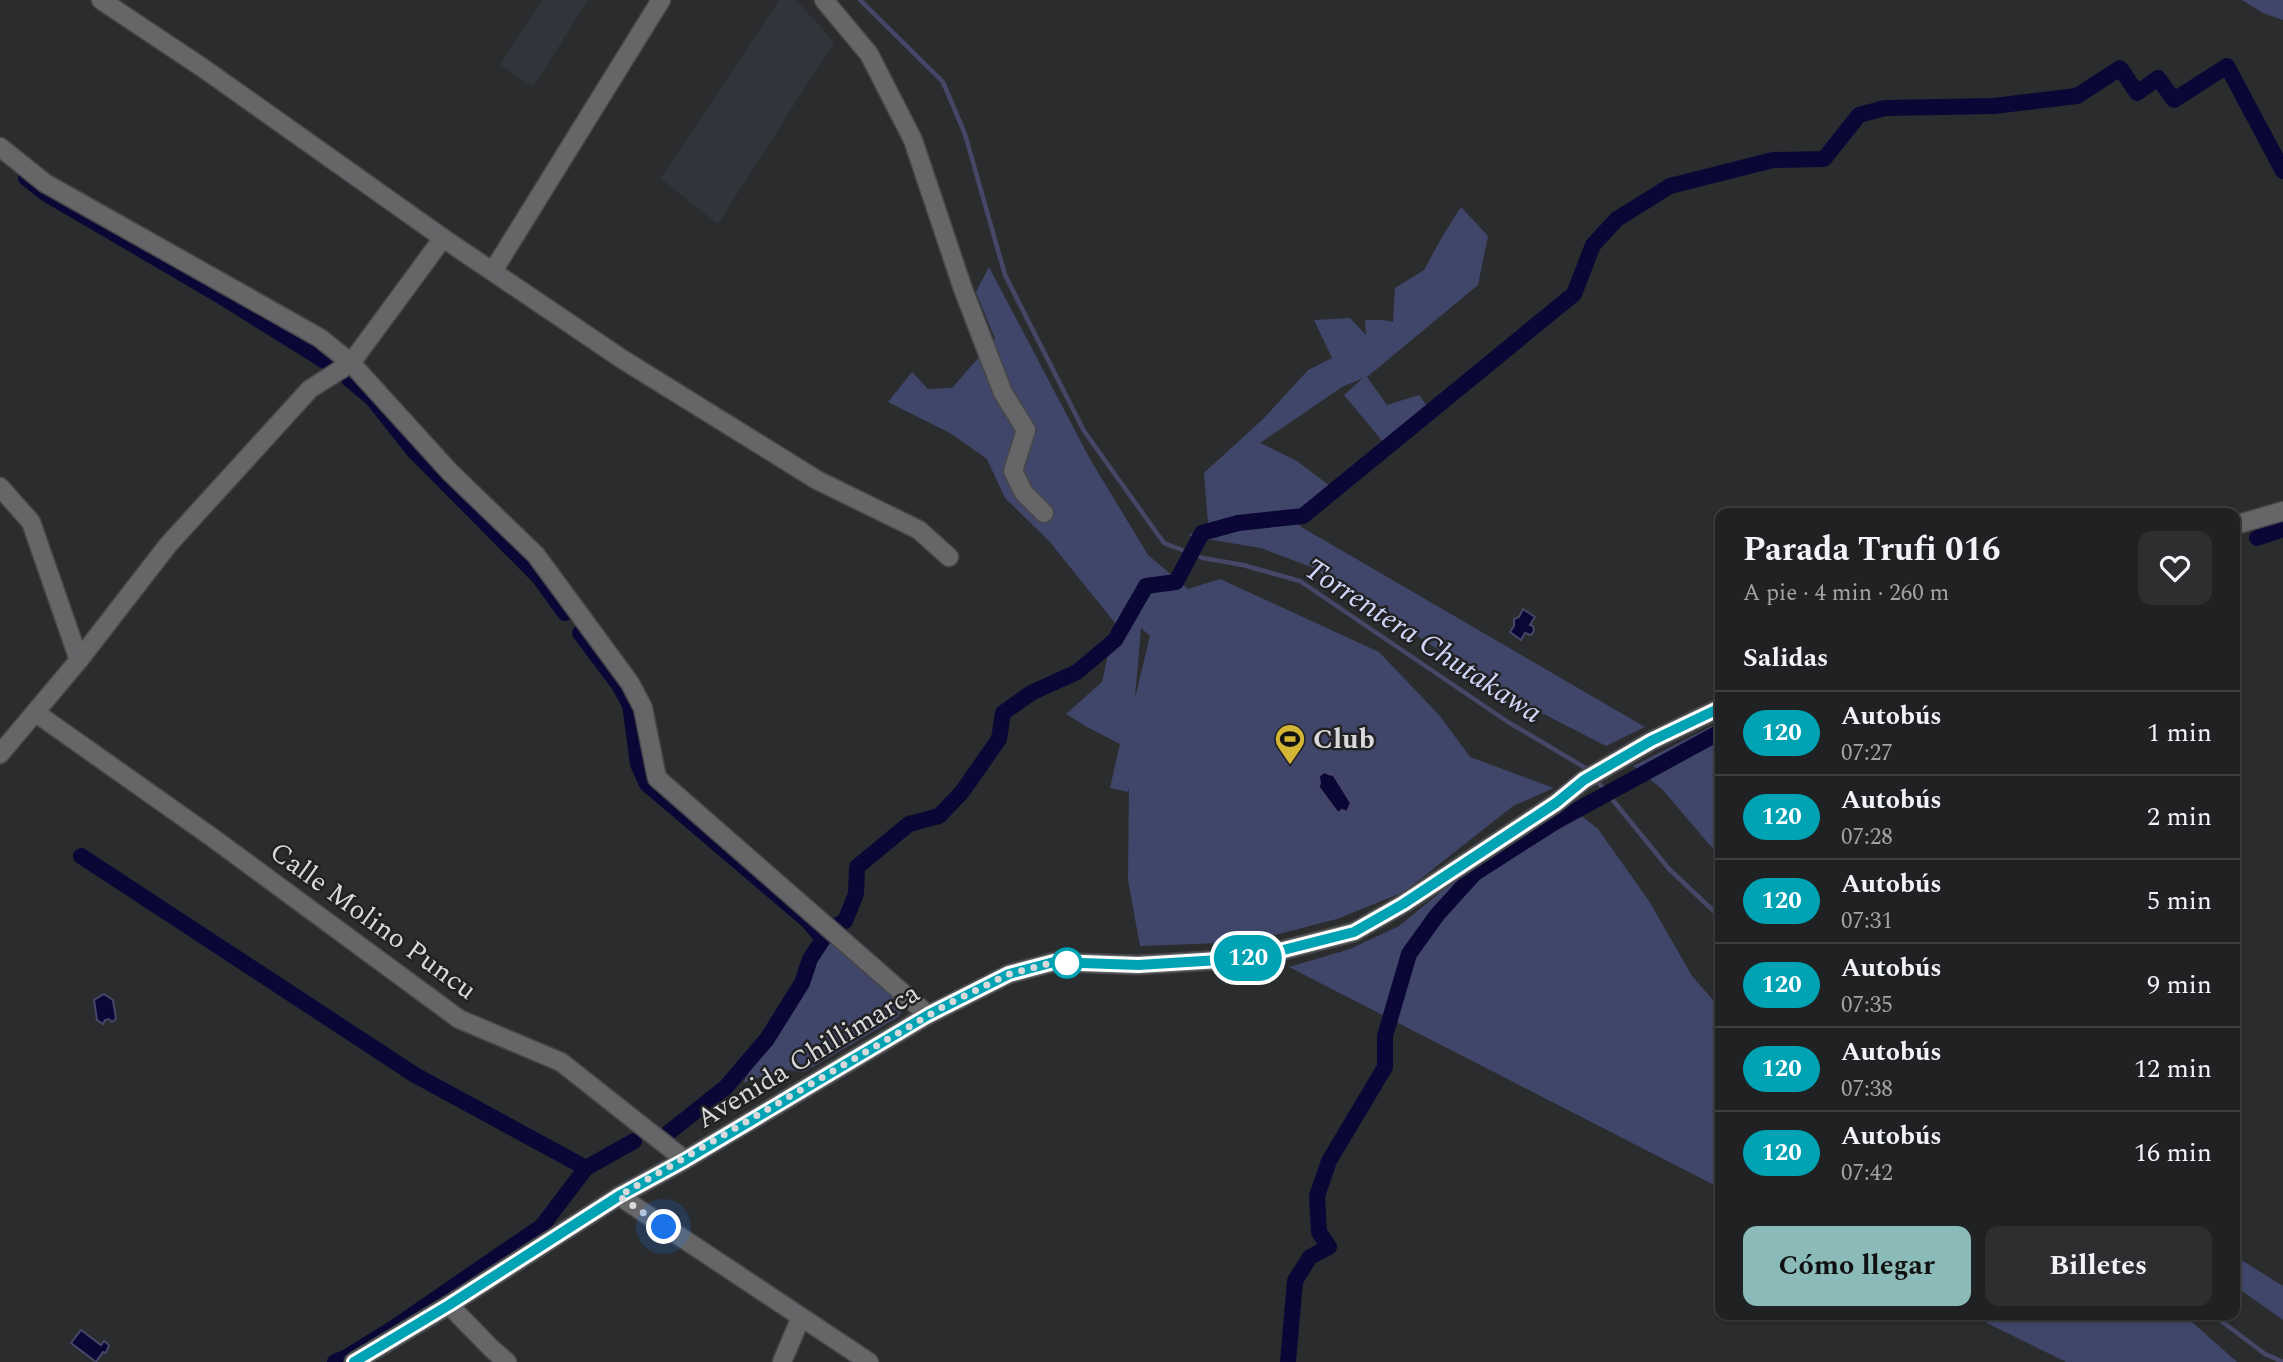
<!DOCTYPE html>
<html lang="es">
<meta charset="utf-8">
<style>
:root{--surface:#202122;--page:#2d2e2f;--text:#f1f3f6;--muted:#a2a3a5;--line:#3d3e40;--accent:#8bbbb9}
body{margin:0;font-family:Spectral,serif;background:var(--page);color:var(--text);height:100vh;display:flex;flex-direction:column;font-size:26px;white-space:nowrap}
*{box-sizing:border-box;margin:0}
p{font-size:23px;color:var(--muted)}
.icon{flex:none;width:38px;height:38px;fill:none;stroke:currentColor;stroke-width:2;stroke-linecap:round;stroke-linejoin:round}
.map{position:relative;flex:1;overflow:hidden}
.sheet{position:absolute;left:1715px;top:508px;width:525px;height:812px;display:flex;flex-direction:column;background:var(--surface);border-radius:14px;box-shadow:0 2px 5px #0004,0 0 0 2px var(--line)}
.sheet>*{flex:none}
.badge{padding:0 14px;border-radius:23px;font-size:24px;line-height:46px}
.you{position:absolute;width:35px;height:35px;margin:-18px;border:5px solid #fff;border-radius:50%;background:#1a73e8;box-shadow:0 0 0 10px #1a73e833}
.map>.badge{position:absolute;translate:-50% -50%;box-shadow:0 0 0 4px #fff}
h2{padding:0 28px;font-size:26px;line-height:63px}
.round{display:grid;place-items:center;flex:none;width:74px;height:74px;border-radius:14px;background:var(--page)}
.head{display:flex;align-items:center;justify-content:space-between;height:119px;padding:0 28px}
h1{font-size:33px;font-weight:700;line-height:52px}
.cta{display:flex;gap:14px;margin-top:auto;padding:14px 28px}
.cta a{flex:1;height:80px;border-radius:14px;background:var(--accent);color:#111;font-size:28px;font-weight:700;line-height:80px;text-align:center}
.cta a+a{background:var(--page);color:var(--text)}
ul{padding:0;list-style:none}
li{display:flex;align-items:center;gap:21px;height:84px;padding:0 28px;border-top:2px solid var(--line)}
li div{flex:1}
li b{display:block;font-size:26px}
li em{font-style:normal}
li .badge{min-width:77px;font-weight:700;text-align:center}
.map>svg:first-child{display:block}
</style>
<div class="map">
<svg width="2283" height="1362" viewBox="0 0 2283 1362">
<rect width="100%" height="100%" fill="#2b2c2e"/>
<!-- built -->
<g fill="#32343c">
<polygon points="542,0 588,0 533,87 501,65 507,53"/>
<polygon points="779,0 796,0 834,42 718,224 661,179"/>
</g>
<!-- green -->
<g fill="#404669" fill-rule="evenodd">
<polygon points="2242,0 2283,0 2283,20 2263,13"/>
<polygon points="1461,207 1488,236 1478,285 1367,377 1387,405 1419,395 1427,406 1384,443 1344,395 1363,378 1342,387 1260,443 1297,461 1330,486 1297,512 1284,513 1303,528 1645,727 1606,746 1516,700 1311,567 1261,548 1188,536 1208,523 1204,473 1263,419 1308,370 1332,358 1314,320 1350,318 1366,335 1365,320 1383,320 1393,322 1395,288 1424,270 1442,237"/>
<path d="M989,267L1090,459L1148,555L1188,589L1220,579L1379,652L1440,716L1470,757L1554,788L1513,806L1404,892L1337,919L1248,942L1140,946L1128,880L1129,788L1128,792L1110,788L1120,744L1087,727L1066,714L1102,682L1115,623L1049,541L1005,498L987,459L950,433L888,402L912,372L928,389L952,388L995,339L976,292ZM1141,628L1150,636L1135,698Z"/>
<polygon points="1720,722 1720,857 1662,789 1633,766"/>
<polygon points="1568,805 1598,829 1649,901 1692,976 1720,1008 1720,1188 1289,967 1350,949 1399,926 1470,868"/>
<polygon points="830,942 898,999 904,1008 898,1017 804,1072 782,1069 743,1083 751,1068 773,1040 807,987 817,958"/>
<polygon points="2235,1256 2283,1286 2283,1320 2235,1286"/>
<polygon points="1969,1314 2183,1314 2237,1362 2066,1362"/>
</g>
<!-- water -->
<g fill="#0a0736" stroke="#484667" stroke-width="2">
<polygon points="1523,609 1535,617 1530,625 1533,626 1534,631 1531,635 1525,633 1521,640 1510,632 1514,626 1514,619 1519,617"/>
<polygon points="1324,772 1331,775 1333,774 1351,803 1347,812 1342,810 1338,813 1318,786 1320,784 1319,776"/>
<polygon points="104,994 113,1000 116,1019 112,1022 109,1019 105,1020 103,1024 97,1020 94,1000"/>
<polygon points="81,1330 101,1345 104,1341 109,1345 106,1353 103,1352 96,1362 71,1343"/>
</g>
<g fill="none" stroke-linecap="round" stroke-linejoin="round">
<!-- stream -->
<g stroke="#484667" stroke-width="4.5">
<polyline points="860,0 943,82 965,134 1005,275 1084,431 1164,543 1203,558 1243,565 1300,581 1508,722 1589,770"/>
<polyline points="1594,777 1669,869 1720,917"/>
<polyline points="2212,1314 2265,1354 2283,1362"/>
</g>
<!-- canal -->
<g stroke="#0a0736" stroke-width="16">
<polyline points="26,178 45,193 219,295 328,363"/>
<polyline points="349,379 372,398 414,451 539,577 565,613"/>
<polyline points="2257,538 2283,529"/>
<polyline points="580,633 619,685 630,705 638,764 647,784 808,921 823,939 810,959 802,983 767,1039 726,1087 667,1134"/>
<polyline points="81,856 415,1075 586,1168"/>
<polyline points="834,927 845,921 856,894 857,867 909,824 939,816 962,792 999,739 1003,713 1031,693 1077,672 1115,640 1146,586 1176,582 1202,533 1238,523 1303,516 1574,294 1593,245 1617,219 1670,186 1773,160 1824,159 1859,115 1885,108 1994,106 2077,96 2120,68 2137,93 2158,78 2174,100 2227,66 2283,171"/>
<polyline points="335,1362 345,1358 392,1329 542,1226 586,1168 634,1141"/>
<polyline points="1288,1362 1295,1281 1310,1257 1329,1247 1319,1232 1317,1196 1329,1161 1385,1067 1385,1036 1409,954 1437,915 1475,873 1555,822 1720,732"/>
</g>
<!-- minor casing -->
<g stroke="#474749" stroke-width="21">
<g id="minor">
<polyline points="101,0 203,68 443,238 622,359 817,480 919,530 949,557"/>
<polyline points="824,0 869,54 913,140 963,289 1003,393 1026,430 1013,471 1024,493 1044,513"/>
<polyline points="0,147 45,183 320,338 351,363 450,472 536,555 630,683 643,708 657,778 928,1015"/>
<polyline points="493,271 661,0"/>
<polyline points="0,487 31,522 79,660"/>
<polyline points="2235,525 2283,511"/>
<polyline points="36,713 213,838 459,1019 561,1062 685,1160"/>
<polyline points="0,754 79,660 168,545 310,389 351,363 443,238"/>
<polyline points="619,1196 869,1362"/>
<polyline points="449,1305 492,1349 507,1362"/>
<polyline points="354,1362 449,1305 619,1196 685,1160 928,1015 1009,974 1054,962 1138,965 1252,958 1354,932 1403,904 1556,803 1584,780 1651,741 1720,708"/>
<polyline points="782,1362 801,1317"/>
</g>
</g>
<!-- minor -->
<use href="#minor" stroke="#666669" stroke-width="18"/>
</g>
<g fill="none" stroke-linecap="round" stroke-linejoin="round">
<!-- line casing -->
<g stroke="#fff" stroke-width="16">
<polyline id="line" points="354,1362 449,1305 619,1196 685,1160 928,1015 1009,974 1054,962 1138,965 1252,958 1354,932 1403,904 1556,803 1584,780 1651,741 1720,708"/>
</g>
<!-- line -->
<use href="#line" stroke="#00a3b4" stroke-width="10"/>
<!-- walk -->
<polyline stroke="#d8d9da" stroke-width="7" stroke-dasharray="0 12.6" points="664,1227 619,1196 948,1004 1009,974 1054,962 1080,963 1067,963"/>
</g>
<!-- icons -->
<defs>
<g id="stadium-pin" transform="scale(1.575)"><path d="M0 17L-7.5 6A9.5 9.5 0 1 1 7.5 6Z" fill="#d3b635" stroke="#222224"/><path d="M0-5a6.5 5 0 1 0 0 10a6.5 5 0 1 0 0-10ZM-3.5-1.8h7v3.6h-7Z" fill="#111"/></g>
</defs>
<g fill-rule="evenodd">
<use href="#stadium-pin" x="1290" y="739"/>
</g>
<!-- markers -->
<circle fill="#fff" stroke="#00a3b4" stroke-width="3.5" cx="1067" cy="963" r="14"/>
<g text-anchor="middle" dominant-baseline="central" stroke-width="5" stroke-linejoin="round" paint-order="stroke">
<!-- poi labels -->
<g font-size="28" font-weight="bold" fill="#d8d9da" stroke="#222224" text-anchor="start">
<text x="1313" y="739">Club</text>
</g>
<!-- street labels -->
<g font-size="28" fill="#d8d9da" stroke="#222224">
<text transform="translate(373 921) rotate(36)">Calle Molino Puncu</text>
<text transform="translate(808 1056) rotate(-31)">Avenida Chillimarca</text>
</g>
<!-- water labels -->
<g font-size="30" font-style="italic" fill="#cfd6f8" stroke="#222224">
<text transform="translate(1423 641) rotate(33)">Torrentera Chutakawa</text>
</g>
</g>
</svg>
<div class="you" style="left:664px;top:1227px"></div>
<b class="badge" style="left:1248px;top:958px;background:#00a3b4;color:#fff">120</b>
<section class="sheet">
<div class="head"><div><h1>Parada Trufi 016</h1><p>A pie · 4 min · 260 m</p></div><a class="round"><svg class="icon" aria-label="heart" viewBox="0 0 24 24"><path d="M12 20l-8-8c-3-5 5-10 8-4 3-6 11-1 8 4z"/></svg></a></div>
<h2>Salidas</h2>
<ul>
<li><span class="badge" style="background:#00a3b4;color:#fff">120</span><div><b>Autobús</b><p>07:27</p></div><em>1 min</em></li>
<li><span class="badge" style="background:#00a3b4;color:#fff">120</span><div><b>Autobús</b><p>07:28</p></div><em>2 min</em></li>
<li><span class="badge" style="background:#00a3b4;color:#fff">120</span><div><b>Autobús</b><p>07:31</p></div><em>5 min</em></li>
<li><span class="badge" style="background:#00a3b4;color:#fff">120</span><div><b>Autobús</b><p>07:35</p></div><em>9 min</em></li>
<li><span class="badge" style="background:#00a3b4;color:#fff">120</span><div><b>Autobús</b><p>07:38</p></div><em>12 min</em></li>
<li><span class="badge" style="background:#00a3b4;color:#fff">120</span><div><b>Autobús</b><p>07:42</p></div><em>16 min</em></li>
</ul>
<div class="cta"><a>Cómo llegar</a><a>Billetes</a></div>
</section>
</div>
